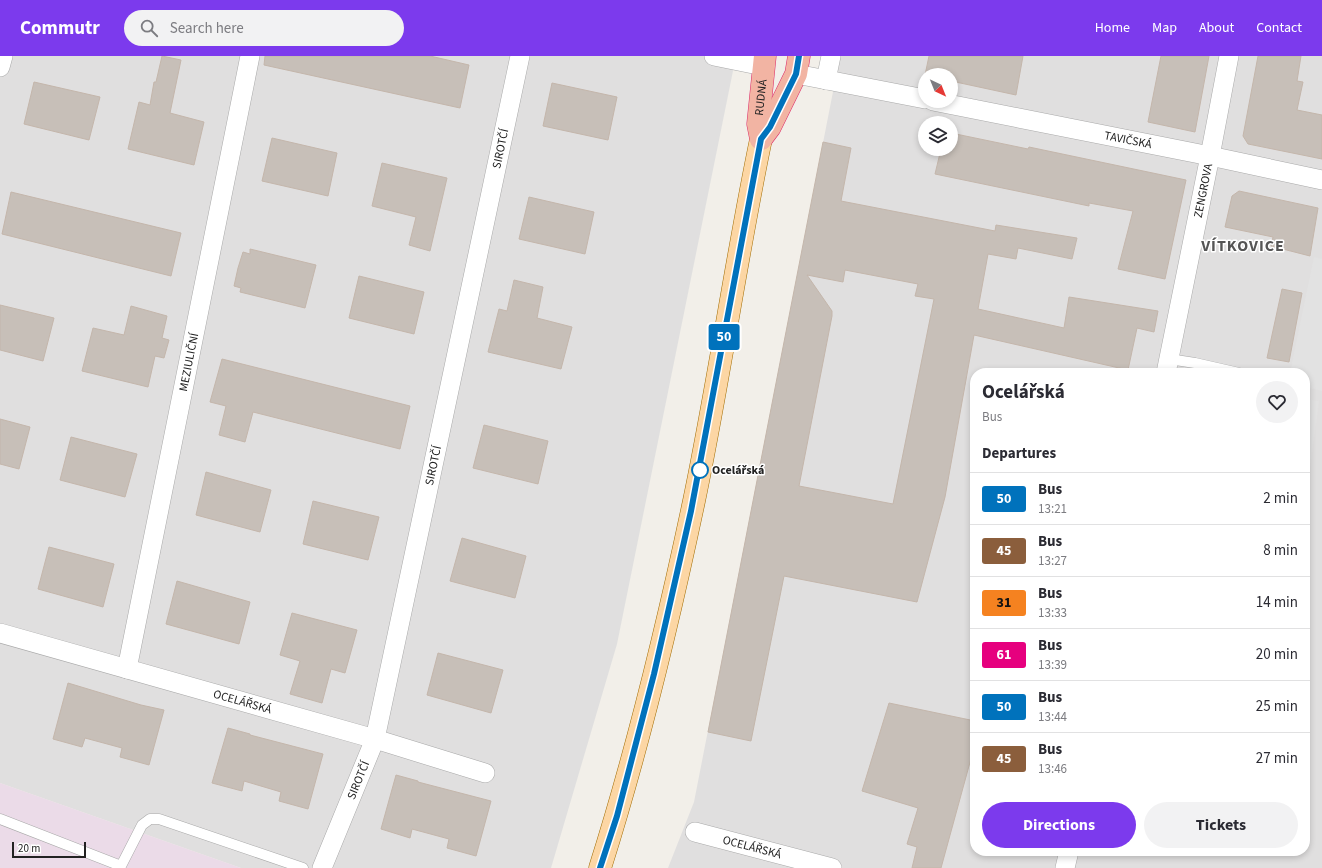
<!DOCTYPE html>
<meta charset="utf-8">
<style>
:root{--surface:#fff;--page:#f2f2f3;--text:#2b2b33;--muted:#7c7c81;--line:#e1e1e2;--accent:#7c3aed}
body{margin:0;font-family:"Source Sans 3",sans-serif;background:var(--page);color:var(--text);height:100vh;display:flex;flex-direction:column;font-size:15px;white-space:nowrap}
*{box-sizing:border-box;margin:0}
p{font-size:13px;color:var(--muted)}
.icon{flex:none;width:22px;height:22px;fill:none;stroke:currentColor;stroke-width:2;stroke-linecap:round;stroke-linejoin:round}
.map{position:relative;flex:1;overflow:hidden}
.details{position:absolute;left:970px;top:312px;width:340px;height:488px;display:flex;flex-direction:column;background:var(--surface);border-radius:16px;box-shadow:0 2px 6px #0003}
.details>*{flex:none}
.badge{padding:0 8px;border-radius:3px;font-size:14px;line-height:26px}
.needle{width:26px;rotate:137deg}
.fabs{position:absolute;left:918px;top:12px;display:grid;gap:8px}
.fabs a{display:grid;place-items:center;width:40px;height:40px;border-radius:50%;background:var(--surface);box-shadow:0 2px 6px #0003;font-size:20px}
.scale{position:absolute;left:12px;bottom:10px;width:74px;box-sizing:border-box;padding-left:4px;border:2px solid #222;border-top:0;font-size:11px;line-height:14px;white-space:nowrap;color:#222;-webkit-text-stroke:3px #fff;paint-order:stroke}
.map>.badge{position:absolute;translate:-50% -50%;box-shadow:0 0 0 2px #fff}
h2{padding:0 12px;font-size:15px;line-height:36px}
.round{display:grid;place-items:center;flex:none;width:42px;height:42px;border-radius:21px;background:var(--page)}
.summary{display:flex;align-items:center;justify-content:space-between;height:68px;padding:0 12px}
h1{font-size:19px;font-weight:700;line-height:30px}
.primary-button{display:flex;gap:8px;margin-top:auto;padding:8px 12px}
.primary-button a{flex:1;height:46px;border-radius:24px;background:var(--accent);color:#fff;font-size:16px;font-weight:700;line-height:46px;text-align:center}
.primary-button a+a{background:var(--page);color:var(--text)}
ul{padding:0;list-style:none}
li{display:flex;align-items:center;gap:12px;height:52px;padding:0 12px;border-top:1px solid var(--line)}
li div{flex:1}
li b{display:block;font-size:15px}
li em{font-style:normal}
li .badge{min-width:44px;font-weight:700;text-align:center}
header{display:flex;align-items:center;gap:24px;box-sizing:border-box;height:56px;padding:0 20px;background:var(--accent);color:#fff}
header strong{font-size:19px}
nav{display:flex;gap:22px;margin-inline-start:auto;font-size:14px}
.search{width:280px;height:36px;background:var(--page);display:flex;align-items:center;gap:10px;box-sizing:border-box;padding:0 14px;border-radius:22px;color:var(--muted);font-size:15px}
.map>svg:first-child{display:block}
</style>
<header>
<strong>Commutr</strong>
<div class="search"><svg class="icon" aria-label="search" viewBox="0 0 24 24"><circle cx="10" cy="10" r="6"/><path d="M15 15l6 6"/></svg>Search here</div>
<nav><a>Home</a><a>Map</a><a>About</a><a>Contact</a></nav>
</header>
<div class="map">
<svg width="1322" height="812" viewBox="0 0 1322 812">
<rect width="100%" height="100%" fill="#f2efe9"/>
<!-- residential -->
<g fill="#e0dfdf" fill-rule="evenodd">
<polygon points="0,0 736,0 617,588 551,812 241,812 0,727"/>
<path d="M840,0H1322V812H668L694,746ZM925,19H951V45H925ZM925,67H951V93H925ZM975,317H1305V795H975Z"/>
</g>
<!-- industrial -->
<polygon fill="#ebdbe8" points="0,727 241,812 0,812"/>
<!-- parking -->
<g fill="#e2e2e2">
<polygon points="1314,201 1322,203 1322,335 1305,331 1305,317 1290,317"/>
<polygon points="1305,343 1319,345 1305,447"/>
</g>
<!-- building -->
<g fill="#c7bfb8" stroke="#c4b6ab" fill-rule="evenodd">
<polygon points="162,0 181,4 170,57 204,66 194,109 128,93 139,46 150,49 154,26 156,26"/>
<polygon points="265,0 430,0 469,9 460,52 264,9"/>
<polygon points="929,0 1023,0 1016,39 951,25 951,19 925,19"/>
<polygon points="1161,0 1209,0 1195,76 1148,66"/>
<polygon points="1258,0 1301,0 1297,25 1303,26 1297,54 1322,59 1322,103 1248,88 1243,80"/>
<polygon points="34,26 100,41 89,84 24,68"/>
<polygon points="552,27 617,41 608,84 543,70"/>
<polygon points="951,77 1028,93 1029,91 1186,124 1165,223 1118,213 1133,155 1089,147 1089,150 935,118 941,93 951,93"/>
<polygon points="272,82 337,97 328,140 262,125"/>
<path d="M823,86L851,92L841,145L995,175L996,169L1077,182L1072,203L1018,192L1016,203L988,198L978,253L1064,272L1069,241L1158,255L1154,276L1137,272L1128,314L974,279L945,441L917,546L784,520L751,685L708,676ZM845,214L918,228L915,240L934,243L893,448L799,430L832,260V255L807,219L843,226Z"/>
<polygon points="382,107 447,122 430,195 409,189 416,161 372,150"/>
<polygon points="1239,135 1318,152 1310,200 1271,190 1273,181 1225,171 1232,140"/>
<polygon points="11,136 181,177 171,220 2,178"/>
<polygon points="529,141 594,156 585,198 519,183"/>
<polygon points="250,193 316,209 305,252 240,236 241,232 234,230 238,212 243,196 250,198"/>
<polygon points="359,220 424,236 414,278 349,262"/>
<polygon points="514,224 543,231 537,262 572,271 561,313 488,296 499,253 507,255"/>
<polygon points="1282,233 1302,237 1289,306 1267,302"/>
<polygon points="0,249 54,262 43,305 0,294"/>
<polygon points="131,250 167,260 162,282 169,284 164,302 155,300 148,331 82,315 93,272 124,279"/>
<polygon points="222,303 410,350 400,393 253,356 245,386 219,379 226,350 210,346"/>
<polygon points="0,363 30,371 19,413 0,408"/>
<polygon points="484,369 548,385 538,428 473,412"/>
<polygon points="71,381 137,398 125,441 60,424"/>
<polygon points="206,416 271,434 260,476 196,459"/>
<polygon points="313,445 379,461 368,504 303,488"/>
<polygon points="462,482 526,500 515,542 450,525"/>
<polygon points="49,491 114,508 103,551 38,533"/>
<polygon points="177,525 250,546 239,588 166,568"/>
<polygon points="292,557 357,574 345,617 331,613 322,647 290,638 300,605 280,599"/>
<polygon points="438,597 503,614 491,657 427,639"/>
<polygon points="68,627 141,649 164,654 149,709 120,701 122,692 85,682 82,691 53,683"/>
<polygon points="889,647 975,665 975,688 941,812 912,812 917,791 907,788 918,752 862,735"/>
<polygon points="228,672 250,678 250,679 323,698 308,753 279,745 281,736 244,725 242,735 212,727"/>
<polygon points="396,719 418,725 418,726 491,745 476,800 447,792 449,783 412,773 410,782 381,773"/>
</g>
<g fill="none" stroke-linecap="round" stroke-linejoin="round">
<!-- service casing -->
<g stroke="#a9a9a9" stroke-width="11">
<g id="service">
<polyline points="1169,303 1195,307 1239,317"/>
<polyline points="0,763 121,810 142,769 150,763 159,763 303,812"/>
</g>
</g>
<!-- minor casing -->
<g stroke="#a9a9a9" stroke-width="20">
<g id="minor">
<polyline points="714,0 763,10"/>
<polyline points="0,11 3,0"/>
<polyline points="796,18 925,43"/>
<polyline points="826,24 831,0"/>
<path id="s1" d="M933,45L1210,100L1322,124"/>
<path id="s2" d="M1166,317L1210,100L1229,0"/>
<path id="s3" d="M0,577L375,683L485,717"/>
<path id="s4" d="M127,613L250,0"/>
<path id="s5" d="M695,776L832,812"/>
<path id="s6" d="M322,812L375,683L520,0"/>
<polyline points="1065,812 1069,795"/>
</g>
</g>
<!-- primary casing -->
<g stroke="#a06b00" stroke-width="23">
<path id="primary" d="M600,812C638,692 668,568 694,445C719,325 736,203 761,83"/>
</g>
<!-- trunk casing -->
<g stroke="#dc2a67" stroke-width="23">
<g id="trunk">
<polyline points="761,83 770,71 796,18 799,0"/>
<path id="s7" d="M761,83L758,68L765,0"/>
</g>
</g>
<!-- service -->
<use href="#service" stroke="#fff" stroke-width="10"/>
<!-- minor -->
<use href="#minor" stroke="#fff" stroke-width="19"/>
<!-- primary -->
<use href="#primary" stroke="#fcd6a4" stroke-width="22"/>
<!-- trunk -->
<use href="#trunk" stroke="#f2b4a3" stroke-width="22"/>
</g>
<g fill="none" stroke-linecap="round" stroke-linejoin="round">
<!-- line casing -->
<g stroke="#fff" stroke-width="9">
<polyline id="line" points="600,812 617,760 654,618 691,455 761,83 770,71 796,18 799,0"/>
</g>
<!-- line -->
<use href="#line" stroke="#0072bc" stroke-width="6"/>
</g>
<!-- markers -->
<circle fill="#fff" stroke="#0072bc" stroke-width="2" cx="700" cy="414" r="8"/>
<g text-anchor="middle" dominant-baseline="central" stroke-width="3" stroke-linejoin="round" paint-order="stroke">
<!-- street labels -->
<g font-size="12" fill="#222" stroke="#fff">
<text stroke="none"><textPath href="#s7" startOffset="42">RUDNÁ</textPath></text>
<text stroke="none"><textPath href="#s1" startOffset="199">TAVIČSKÁ</textPath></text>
<text stroke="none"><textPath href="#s6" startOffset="743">SIROTČÍ</textPath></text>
<text stroke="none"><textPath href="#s2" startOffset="186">ZENGROVA</textPath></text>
<text stroke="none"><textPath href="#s4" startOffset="313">MEZIULIČNÍ</textPath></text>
<text stroke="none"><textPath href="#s6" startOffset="419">SIROTČÍ</textPath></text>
<text stroke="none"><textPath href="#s3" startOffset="252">OCELÁŘSKÁ</textPath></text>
<text stroke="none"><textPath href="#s6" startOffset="95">SIROTČÍ</textPath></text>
<text stroke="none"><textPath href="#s5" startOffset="59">OCELÁŘSKÁ</textPath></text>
</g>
<!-- stop labels -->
<g font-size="12" font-weight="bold" fill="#222" stroke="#fff" text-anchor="start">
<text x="712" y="414">Ocelářská</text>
</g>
<!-- district labels -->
<g font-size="16" font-weight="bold" letter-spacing="1" fill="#555" stroke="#fff">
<text x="1243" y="190">VÍTKOVICE</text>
</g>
</g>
</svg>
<div class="fabs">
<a><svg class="needle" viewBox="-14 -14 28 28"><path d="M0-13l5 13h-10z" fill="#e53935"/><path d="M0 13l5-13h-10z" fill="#7c7c81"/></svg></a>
<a><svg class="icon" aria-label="layers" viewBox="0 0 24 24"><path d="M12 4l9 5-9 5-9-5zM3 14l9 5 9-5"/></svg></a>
</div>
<div class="scale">20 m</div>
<b class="badge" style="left:724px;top:281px;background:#0072bc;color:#fff">50</b>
<section class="details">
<div class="summary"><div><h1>Ocelářská</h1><p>Bus</p></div><a class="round"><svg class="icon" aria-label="heart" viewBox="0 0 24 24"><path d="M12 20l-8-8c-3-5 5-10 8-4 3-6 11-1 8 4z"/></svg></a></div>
<h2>Departures</h2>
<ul>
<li><span class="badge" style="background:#0072bc;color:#fff">50</span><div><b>Bus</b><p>13:21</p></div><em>2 min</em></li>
<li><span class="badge" style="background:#8b5e3c;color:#fff">45</span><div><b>Bus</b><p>13:27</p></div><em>8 min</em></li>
<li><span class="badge" style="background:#f58220;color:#111">31</span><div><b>Bus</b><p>13:33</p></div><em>14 min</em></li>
<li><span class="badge" style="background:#e6007e;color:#fff">61</span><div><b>Bus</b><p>13:39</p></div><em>20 min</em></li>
<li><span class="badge" style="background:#0072bc;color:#fff">50</span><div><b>Bus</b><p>13:44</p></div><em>25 min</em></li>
<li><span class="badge" style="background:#8b5e3c;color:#fff">45</span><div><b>Bus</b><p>13:46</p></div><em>27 min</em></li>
</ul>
<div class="primary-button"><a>Directions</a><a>Tickets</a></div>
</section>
</div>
